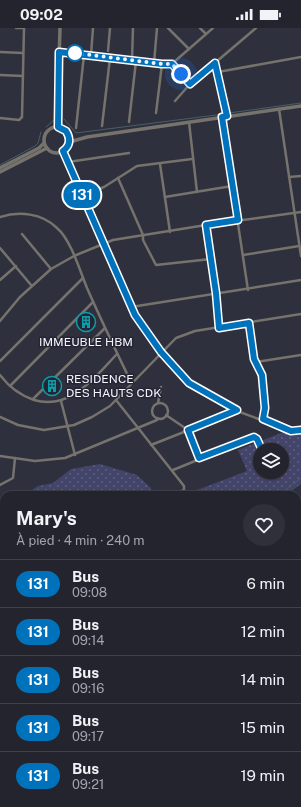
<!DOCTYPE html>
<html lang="fr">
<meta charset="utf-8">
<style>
:root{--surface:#23242e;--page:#2f303a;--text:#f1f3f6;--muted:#a3a4aa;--line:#40414a}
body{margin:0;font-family:"Public Sans",sans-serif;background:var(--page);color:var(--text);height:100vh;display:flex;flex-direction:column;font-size:15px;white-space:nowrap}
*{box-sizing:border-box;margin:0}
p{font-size:13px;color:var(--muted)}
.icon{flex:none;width:22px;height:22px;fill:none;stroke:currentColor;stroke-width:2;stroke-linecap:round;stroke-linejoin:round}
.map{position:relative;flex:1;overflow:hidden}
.panel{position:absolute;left:0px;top:463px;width:301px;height:316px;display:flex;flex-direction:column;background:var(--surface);border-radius:12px 12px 0 0;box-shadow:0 1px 3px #0004,0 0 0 1px var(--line)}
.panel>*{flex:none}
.badge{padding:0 8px;border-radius:13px;font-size:14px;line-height:26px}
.controls{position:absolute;left:253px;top:415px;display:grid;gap:8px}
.controls a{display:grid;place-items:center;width:36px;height:36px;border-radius:50%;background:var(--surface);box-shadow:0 1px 3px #0004,0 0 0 1px var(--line);font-size:20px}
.you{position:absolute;width:20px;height:20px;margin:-10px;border:3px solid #fff;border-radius:50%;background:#1a73e8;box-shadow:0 0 0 6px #1a73e833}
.map>.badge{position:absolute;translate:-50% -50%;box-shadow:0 0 0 2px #fff}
.round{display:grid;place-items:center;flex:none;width:42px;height:42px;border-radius:21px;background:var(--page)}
.overview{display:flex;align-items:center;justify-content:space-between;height:68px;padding:0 16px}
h1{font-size:19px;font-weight:700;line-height:30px}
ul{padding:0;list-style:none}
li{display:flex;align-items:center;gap:12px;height:48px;padding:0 16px;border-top:1px solid var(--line)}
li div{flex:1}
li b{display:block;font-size:15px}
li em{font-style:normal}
li .badge{min-width:44px;font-weight:700;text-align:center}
.status{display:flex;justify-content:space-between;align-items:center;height:28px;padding:0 20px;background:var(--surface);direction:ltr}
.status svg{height:11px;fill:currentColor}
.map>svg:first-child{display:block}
</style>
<div class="status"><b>09:02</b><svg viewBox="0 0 49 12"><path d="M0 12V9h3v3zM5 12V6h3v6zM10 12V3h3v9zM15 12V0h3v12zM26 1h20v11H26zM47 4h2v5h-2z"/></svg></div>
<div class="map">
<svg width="301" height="779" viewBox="0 0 301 779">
<defs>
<pattern id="grass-dots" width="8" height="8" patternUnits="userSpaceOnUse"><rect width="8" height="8" fill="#434469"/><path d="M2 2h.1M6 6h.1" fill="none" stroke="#5f6080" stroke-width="1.8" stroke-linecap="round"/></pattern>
</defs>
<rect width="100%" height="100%" fill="#2f303e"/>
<!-- grass -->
<g fill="url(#grass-dots)" fill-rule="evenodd">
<path d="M301,397V456L286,467H184L247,443L238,422ZM260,422H282V444H260Z"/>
<polygon points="100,436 137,447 151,460 150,467 24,467 38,458 53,455 71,441"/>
<polygon points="4,475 4,588 0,592 0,476"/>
</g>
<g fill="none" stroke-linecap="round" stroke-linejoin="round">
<!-- stream -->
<g stroke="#495e65" stroke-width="1">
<polyline points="229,85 301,75"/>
<polyline points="64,91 76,105 224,86"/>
<polyline points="46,99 55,91"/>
<polyline points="0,137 35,118 38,115 41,104"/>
<polyline points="279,467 301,450"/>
<polyline points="0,554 4,550"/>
</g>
<!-- minor -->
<g stroke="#76736c" stroke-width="2.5">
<polyline points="16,0 24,0"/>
<polyline points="168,0 189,21"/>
<polyline points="200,0 206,6"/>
<polyline points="59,23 169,36 174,34 213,0"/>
<polyline points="108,23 110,0"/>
<polyline points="0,24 23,25"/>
<polyline points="91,27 93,0"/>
<polyline points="132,32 133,0"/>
<polyline points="154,35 157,0"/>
<polyline points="172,35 190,56 256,0"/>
<polyline points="215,35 227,88"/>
<polyline points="218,44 301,29"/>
<polyline points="0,47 23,48"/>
<polyline points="175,73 190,56"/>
<polyline points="279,81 301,228"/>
<polyline points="156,85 162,36"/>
<polyline points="0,90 19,92 22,89 24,0"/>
<polyline points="222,90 248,262"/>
<polyline points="129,94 136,33"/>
<polyline points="189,94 197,164"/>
<polyline points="102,98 110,30"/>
<polyline points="76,100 84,27"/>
<polyline points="63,123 135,287 176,341 189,355 237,383 291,403 301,402"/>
<polyline points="68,134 129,125"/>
<polyline points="160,136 170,204"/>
<polyline points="289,149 301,148"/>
<polyline points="118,150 143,207 143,212 156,237 211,231"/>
<polyline points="83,168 104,159 137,138 192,131"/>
<polyline points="165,169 232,158"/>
<path d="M0,189C19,183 42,185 57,200C71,212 80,243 87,260C101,292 116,323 131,354"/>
<polyline points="206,197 216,265 219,300"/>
<polyline points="22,206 51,241"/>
<polyline points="0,220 31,257"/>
<polyline points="243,227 299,218"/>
<polyline points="0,252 16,238"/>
<polyline points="131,279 301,252"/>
<polyline points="0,293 20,269 51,241 74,228 113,212 206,197 301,184"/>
<polyline points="249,295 254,331 262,347 265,380 263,391"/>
<polyline points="0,333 83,250"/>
<polyline points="256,334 301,327"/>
<path d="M0,347C9,359 19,367 34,372C70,383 95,349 117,326"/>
<polyline points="10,358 93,274"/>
<polyline points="33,371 105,300"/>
<polyline points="116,372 184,458 184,462 172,467"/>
<polyline points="61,373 75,427"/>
<polyline points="158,375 161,359"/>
<circle cx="160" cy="383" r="8"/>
<polyline points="166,387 188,402 199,430"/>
<polyline points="0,389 18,397 44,402 74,397 92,389 110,378 176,310 195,303 301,286"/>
<polyline points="151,417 237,383"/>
<polyline points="0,428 35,433 65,430 157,392 158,390"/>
<polyline points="173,442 254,409 257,411 262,422"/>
<polyline points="0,457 13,450 15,430"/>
<polyline points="297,501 301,500"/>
<polyline points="297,530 301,529"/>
<polyline points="301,566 297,569 301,580"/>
<polyline points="0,597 4,593"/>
<polyline points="297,622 301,621"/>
<polyline points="0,632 4,630"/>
<polyline points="297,653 301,665"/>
<polyline points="297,682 301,681"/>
<polyline points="0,685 4,684"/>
<polyline points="297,729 301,728"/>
<polyline points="0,735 4,734"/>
<polyline points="136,775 138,779"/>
<polyline points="297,775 301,773"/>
<polyline points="18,779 29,775"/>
<polyline points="152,779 164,775"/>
<polyline points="285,779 296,775"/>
</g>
<!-- tertiary -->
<g stroke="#76736c" stroke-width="3.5">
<polyline points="57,99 60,0"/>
<circle cx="57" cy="112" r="13"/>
<polyline points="69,116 73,113 87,109 301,78"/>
<polyline points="0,140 39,120 44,115"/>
<polyline points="0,144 47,120"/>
</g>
</g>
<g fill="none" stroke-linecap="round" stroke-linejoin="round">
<!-- line casing -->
<g stroke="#fff" stroke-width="9">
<path id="line" d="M262,422L257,411L254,409L199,430L188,402L237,382L189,355L161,324L135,287L63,123C70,118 71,111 66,103L58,99L59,24L162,36H172L190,56L215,35L227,88L222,89L238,192L206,197L216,265L219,300L249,295L254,331L262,347L265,380L263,391L291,403L301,402"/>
</g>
<!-- line -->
<use href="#line" stroke="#0072bc" stroke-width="6"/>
<!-- walk -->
<polyline stroke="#f3f4fe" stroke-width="4" stroke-dasharray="0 7.2" points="75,25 162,36 172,36 181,46"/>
</g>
<!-- icons -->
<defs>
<g id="building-ring" transform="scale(1)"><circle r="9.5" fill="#252634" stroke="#0f9aa8" stroke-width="1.5"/><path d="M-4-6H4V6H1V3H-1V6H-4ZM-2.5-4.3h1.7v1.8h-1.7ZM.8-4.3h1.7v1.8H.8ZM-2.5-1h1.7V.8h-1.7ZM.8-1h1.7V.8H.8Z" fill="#0f9aa8"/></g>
</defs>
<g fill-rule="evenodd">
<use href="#building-ring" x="86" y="294"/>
<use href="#building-ring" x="52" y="358"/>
</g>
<!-- markers -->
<circle fill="#fff" stroke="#0072bc" stroke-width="2" cx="75" cy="25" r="8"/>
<g text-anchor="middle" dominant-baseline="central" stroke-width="3" stroke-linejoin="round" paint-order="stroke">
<!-- poi labels -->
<g font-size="12" fill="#f3f4fe" stroke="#252634">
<text x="86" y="314">IMMEUBLE HBM</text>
<text x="66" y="351" text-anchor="start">RESIDENCE<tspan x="66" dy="14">DES HAUTS CDK</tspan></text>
</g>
</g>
</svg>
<div class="controls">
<a><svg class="icon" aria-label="layers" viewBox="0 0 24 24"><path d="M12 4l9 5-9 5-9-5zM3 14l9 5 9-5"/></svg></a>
</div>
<div class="you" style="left:181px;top:46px"></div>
<b class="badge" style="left:82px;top:167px;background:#0072bc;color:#fff">131</b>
<section class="panel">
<div class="overview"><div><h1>Mary's</h1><p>À pied · 4 min · 240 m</p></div><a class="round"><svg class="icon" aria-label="heart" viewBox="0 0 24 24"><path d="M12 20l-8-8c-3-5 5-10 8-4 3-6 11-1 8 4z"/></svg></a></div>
<ul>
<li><span class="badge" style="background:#0072bc;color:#fff">131</span><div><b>Bus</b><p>09:08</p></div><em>6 min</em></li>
<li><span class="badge" style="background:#0072bc;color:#fff">131</span><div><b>Bus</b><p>09:14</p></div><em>12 min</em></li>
<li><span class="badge" style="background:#0072bc;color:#fff">131</span><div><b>Bus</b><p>09:16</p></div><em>14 min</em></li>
<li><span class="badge" style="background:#0072bc;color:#fff">131</span><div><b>Bus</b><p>09:17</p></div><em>15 min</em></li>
<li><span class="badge" style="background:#0072bc;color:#fff">131</span><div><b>Bus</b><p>09:21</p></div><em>19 min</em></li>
</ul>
</section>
</div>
